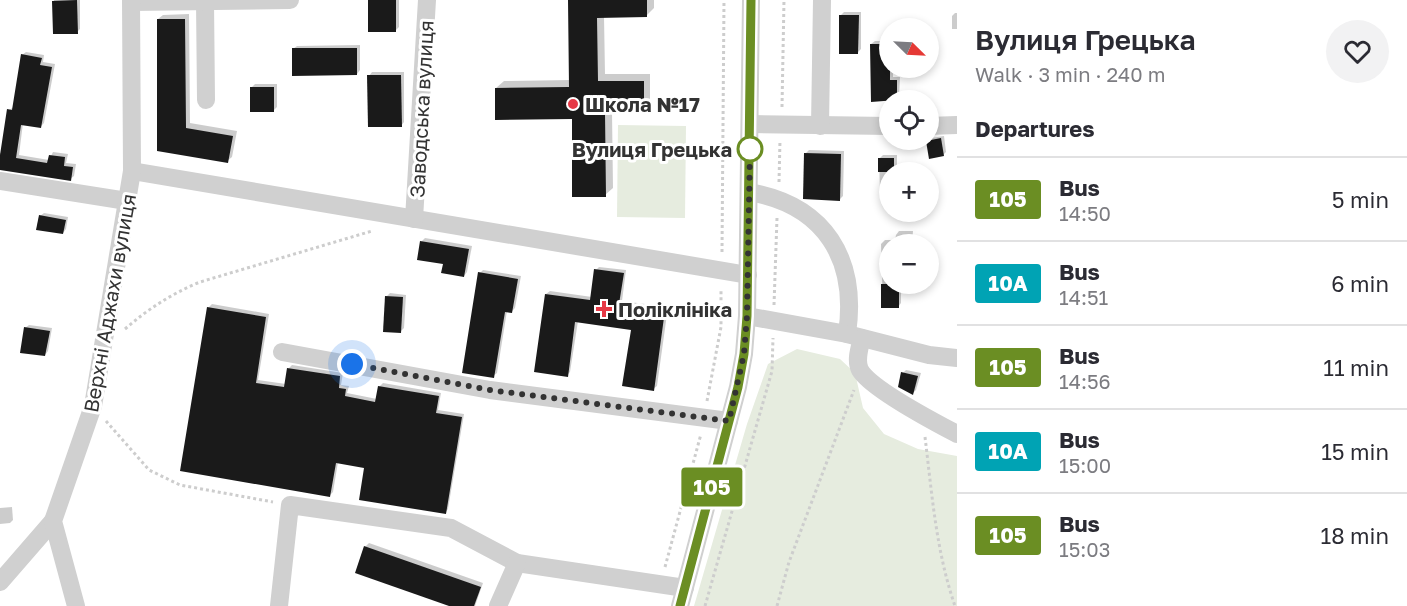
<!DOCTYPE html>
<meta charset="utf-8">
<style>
:root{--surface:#fff;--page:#f2f2f3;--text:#2b2b33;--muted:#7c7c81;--line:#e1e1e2}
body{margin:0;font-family:"Golos Text",sans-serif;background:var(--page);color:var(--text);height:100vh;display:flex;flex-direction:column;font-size:22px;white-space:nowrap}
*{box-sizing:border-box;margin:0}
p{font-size:20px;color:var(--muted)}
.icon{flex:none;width:33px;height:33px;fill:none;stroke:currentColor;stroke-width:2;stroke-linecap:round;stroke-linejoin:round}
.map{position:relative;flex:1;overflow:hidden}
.side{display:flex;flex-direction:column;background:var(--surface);width:450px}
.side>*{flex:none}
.badge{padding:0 12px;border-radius:4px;font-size:21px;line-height:39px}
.needle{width:39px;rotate:114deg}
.controls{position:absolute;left:879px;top:18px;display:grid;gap:12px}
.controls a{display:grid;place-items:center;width:60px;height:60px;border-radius:50%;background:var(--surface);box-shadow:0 3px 9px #0003;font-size:30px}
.you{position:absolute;width:30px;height:30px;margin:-15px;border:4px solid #fff;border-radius:50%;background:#1a73e8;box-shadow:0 0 0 9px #1a73e833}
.map>.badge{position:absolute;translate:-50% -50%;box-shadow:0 0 0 3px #fff}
h2{padding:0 18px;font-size:22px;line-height:54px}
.round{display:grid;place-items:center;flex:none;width:63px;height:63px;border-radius:32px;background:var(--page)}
.summary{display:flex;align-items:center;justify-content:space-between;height:102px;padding:0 18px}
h1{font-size:28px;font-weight:600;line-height:45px}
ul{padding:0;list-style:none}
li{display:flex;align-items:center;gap:18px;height:84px;padding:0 18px;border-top:2px solid var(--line)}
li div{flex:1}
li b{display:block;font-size:22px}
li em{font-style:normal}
li .badge{min-width:66px;font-weight:700;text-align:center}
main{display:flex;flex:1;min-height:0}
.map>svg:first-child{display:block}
</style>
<main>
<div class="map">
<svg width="957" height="606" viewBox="0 0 957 606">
<rect width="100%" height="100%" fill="#fff"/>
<!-- green -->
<g fill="#e6ecdf">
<polygon points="618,125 686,126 685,218 617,217"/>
<polygon points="797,349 840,359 855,373 863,408 884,434 918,449 957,456 957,606 694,606 747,424 768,364"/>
</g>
<!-- shadow -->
<g fill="#0003">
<polygon points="54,0 80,0 80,29 77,32 54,32"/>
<polygon points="369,0 399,0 399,27 396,30"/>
<polygon points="570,0 654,0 654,8 646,16 604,16 605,74 650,74 650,103 643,111 612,111 613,188 605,195 573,118 496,88 504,81 570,80"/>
<polygon points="844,12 861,12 861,49 857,53 841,15"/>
<polygon points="955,13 957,13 957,29 952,29 952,16"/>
<polygon points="189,14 190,123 237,131 232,157 227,161 159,150 158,19 163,15"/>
<polygon points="875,41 890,41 890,68 893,68 893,77 900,77 899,97 896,100 873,100 871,44"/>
<polygon points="360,45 360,70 357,74 293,49 297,46"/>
<polygon points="26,52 44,55 43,62 55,64 44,123 41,126 23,123 19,155 49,160 53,152 68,154 66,163 76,164 74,176 70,179 0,169 0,153 2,153 9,110 14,107 22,55"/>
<polygon points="372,72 404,72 404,122 401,126 369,76"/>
<polygon points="255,84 277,84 277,107 274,110 251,88"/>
<polygon points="944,136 946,152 943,155 928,141 931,138"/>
<polygon points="809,150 844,151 843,196 840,199 806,153"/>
<polygon points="883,155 897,155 897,172 890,172 890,192 880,192 879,159"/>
<polygon points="44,213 68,217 66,229 63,233 40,216"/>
<polygon points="899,231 913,231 912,244 890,244 890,284 901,284 901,303 898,307 883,307 881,244 885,240 895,240 896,235"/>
<polygon points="425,238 472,246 467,272 464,276 421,242"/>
<polygon points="599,267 626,270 622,301 668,307 657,386 653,389 633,329 578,321 570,372 567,375 546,294 550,291 592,297 596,270"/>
<polygon points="483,270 521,276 515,308 512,311 507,311 497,373 493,376 480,273"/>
<polygon points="390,293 406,295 404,328 400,332 387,296"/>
<polygon points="212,304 269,314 258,380 286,384 289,368 292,365 343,373 341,385 349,386 347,393 377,399 379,387 383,383 441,393 438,410 464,414 448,509 445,513 366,467 338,462 333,492 329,496 181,469 208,308"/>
<polygon points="29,325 52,328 48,351 45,355 25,328"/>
<polygon points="906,370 921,373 916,390 913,393 903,373"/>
<polygon points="12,507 13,520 10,523 0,524 0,508"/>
<polygon points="369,543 483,583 475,606 454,606 365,547"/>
</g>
<!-- building -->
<g fill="#1a1a1a">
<polygon points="77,0 78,34 53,34 52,1"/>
<rect x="368" y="0" width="28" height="32"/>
<polygon points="568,0 647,0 647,17 597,18 598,81 644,81 644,112 605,113 606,197 572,197 572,119 495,120 495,88 569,87"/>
<polygon points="839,15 859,15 858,54 839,54"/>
<polygon points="157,19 185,19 186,128 233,136 228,163 157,151"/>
<polygon points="870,44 890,44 890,80 897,80 897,100 871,102"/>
<polygon points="292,48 357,48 357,75 292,76"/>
<polygon points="21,54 42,58 40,65 52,67 41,128 21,125 16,158 47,163 49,155 65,157 64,166 73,167 71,181 0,170 0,155 7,109 12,110"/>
<polygon points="367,75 401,75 402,127 368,127"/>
<rect x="250" y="87" width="24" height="25"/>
<polygon points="941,138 944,156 929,159 926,141"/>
<polygon points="804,153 841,154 840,201 803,199"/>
<rect x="878" y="158" width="16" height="14"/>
<polygon points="39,215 66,220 63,234 36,230"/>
<polygon points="420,241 469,249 464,277 441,273 443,264 417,260"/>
<polygon points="594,269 624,273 619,304 665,310 654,391 622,386 631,330 575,322 568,377 534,372 545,294 590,300"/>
<polygon points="478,272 518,279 512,313 505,312 494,378 462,373"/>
<rect x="881" y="284" width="18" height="24"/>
<polygon points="385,296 403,297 401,333 383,332"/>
<polygon points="207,307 266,317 256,383 284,387 287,368 340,376 339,388 346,389 345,396 375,402 378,386 439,396 436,413 462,417 446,514 359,500 364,468 336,463 330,497 180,471"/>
<polygon points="24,327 50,331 45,356 20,353"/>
<polygon points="901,372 918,376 913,395 898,387"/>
<polygon points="364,546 481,587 474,606 449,606 355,573"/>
</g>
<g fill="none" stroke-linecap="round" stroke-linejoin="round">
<!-- path -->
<g stroke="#cdcdcd" stroke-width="3" stroke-dasharray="3 3" stroke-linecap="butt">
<polyline points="782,107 784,0"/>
<polyline points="779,182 780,140"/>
<polyline points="722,252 724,0"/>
<polyline points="774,305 777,218"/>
<path d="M125,329C148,309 171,294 200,282L372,231"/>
<polyline points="707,401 721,327 721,289"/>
<polyline points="106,421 149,470 180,485 273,502"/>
<path d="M925,437C932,494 936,551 955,606"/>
<polyline points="665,567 701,434"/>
<polyline points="705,606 772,371 773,338"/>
<polyline points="777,606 789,562 854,390"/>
</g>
<!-- minor -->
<g stroke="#d0d0d0" stroke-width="18">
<polyline points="205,1 206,100"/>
<polyline points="131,2 290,0"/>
<polyline points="751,124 890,126"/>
<polyline points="820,126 822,0"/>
<polyline points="928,126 957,125"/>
<polyline points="132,171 748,275"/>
<polyline points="0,181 127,201"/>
<path d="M749,192C825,205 858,259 847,334"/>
<polyline points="414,219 427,0"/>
<polyline points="747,316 847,334 929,355 957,358"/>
<path d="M862,338C860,347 855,360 860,370C871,389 936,423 957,434"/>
<polyline points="282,352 490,390 729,421"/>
<polyline points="0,582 53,521"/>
<polyline points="76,606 53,521 93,406 132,171 131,0"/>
<polyline points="279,606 290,505 451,528 517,563 685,588"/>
<polyline points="498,606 517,563"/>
<polyline points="680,606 738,387 744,354 747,316 751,0"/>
</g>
</g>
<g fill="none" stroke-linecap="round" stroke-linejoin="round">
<!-- line casing -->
<g stroke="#fff" stroke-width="14">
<polyline id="line" points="680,606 738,387 744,354 747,316 751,0"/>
</g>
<!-- line -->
<use href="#line" stroke="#6b8e23" stroke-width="9"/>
<!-- walk -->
<polyline stroke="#333" stroke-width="6" stroke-dasharray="0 10.8" points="352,364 490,390 729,421 744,354 747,316 750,149"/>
</g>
<!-- markers -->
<g fill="#e63946" stroke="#fff" stroke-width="2">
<circle cx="573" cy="104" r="6"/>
<path d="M601 300h6v6h6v6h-6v6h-6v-6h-6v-6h6z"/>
</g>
<circle fill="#fff" stroke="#6b8e23" stroke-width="3" cx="750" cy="149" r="12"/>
<g text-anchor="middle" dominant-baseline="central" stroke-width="6" stroke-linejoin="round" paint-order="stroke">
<!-- poi labels -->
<g font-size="20" font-weight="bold" fill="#333" stroke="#fff" text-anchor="start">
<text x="585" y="104">Школа №17</text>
<text x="618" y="309">Поліклініка</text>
</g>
<!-- street labels -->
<g font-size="20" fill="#333" stroke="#fff">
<text transform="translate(421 109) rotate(-87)">Заводська вулиця</text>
<text transform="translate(109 303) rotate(-80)">Верхні Аджахи вулиця</text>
</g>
<!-- stop labels -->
<g font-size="20" font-weight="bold" fill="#333" stroke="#fff" text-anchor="end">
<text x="732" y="149">Вулиця Грецька</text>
</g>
</g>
</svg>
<div class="controls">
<a><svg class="needle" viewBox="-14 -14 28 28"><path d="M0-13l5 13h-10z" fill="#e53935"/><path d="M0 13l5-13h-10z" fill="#7c7c81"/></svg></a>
<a><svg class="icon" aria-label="locate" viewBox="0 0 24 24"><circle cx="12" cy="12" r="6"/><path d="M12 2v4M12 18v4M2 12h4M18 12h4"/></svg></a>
<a>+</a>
<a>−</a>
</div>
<div class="you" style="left:352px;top:364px"></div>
<b class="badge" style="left:712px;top:487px;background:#6b8e23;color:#fff">105</b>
</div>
<section class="side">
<div class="summary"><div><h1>Вулиця Грецька</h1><p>Walk · 3 min · 240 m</p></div><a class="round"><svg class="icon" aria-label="heart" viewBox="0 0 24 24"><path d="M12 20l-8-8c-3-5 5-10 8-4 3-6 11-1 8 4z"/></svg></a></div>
<h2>Departures</h2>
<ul>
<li><span class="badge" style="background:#6b8e23;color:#fff">105</span><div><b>Bus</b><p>14:50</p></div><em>5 min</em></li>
<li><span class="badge" style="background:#00a3b4;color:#fff">10А</span><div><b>Bus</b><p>14:51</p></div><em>6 min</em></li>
<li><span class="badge" style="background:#6b8e23;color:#fff">105</span><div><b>Bus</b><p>14:56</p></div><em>11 min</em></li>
<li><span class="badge" style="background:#00a3b4;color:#fff">10А</span><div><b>Bus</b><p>15:00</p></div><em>15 min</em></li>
<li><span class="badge" style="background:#6b8e23;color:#fff">105</span><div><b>Bus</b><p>15:03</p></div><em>18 min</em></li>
</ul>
</section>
</main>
